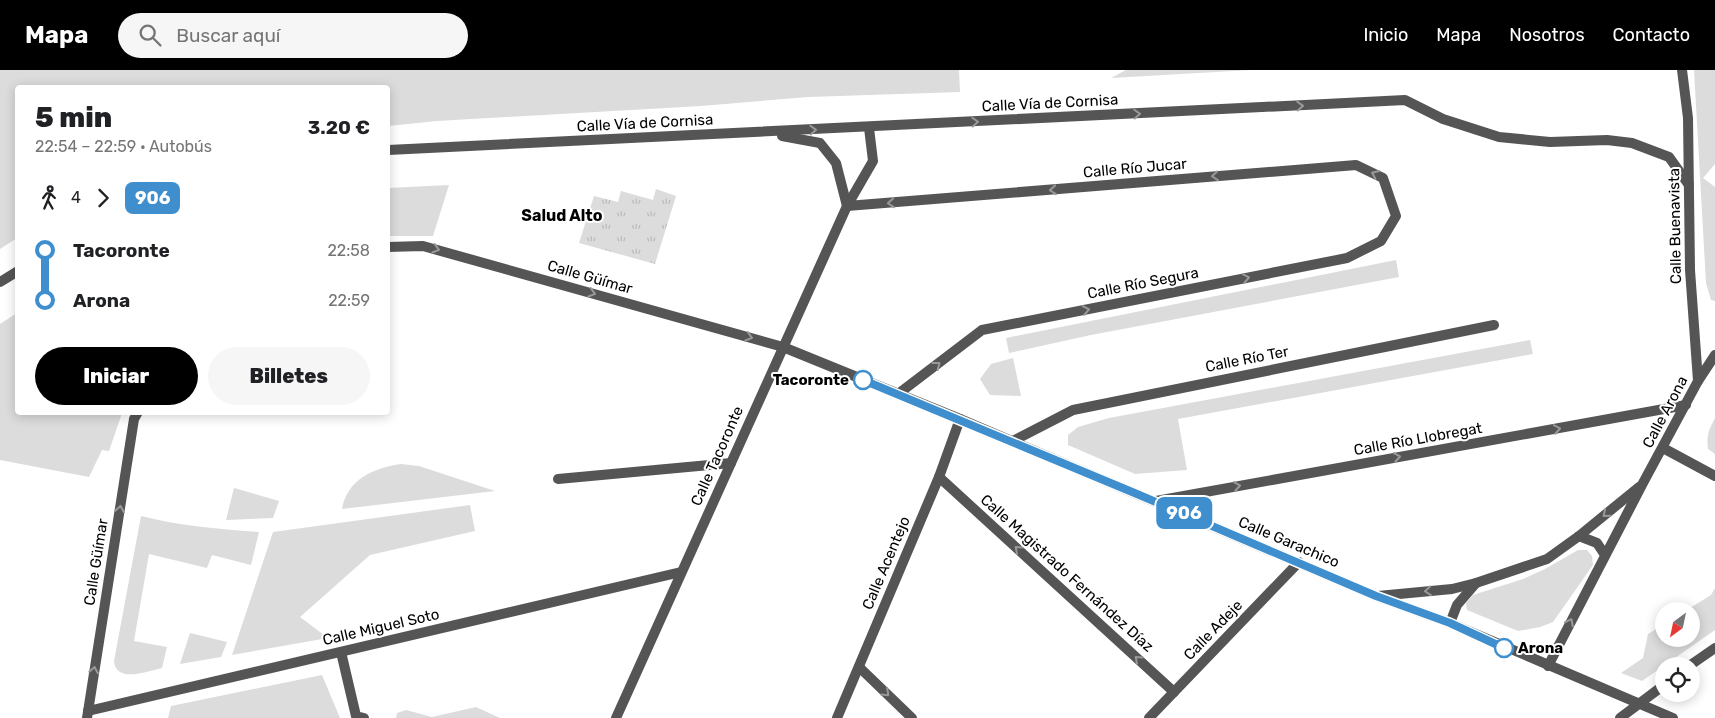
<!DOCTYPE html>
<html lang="es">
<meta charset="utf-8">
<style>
:root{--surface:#fff;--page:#f6f6f6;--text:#202124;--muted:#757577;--accent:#000}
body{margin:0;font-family:Rubik,sans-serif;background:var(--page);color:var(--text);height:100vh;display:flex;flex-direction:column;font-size:19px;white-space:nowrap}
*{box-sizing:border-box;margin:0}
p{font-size:16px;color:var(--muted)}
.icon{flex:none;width:28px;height:28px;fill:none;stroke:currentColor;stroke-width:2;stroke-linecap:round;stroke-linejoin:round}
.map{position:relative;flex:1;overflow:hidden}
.panel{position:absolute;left:15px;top:15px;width:375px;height:330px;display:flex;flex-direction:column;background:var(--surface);border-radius:5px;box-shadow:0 2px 12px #0003}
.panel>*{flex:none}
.badge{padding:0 10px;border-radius:8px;font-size:18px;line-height:32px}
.needle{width:32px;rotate:213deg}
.fabs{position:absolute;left:1655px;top:532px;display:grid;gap:10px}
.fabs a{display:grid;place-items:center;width:45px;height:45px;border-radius:50%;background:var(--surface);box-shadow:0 2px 12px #0003;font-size:25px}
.map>.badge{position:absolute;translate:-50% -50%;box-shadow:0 0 0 2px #fff}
.legs{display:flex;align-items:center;gap:8px;height:55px;padding:0 20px;font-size:16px}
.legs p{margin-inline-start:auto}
.headline{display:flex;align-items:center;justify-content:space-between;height:85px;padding:0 20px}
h1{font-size:28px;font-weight:800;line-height:38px}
.button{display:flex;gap:10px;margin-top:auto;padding:10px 20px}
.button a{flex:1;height:58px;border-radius:30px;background:var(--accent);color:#fff;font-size:20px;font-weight:800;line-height:58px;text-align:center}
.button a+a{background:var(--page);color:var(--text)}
ul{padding:0 20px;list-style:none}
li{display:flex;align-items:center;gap:18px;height:50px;font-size:19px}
li i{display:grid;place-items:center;width:8px;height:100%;margin:0 6px;background:currentColor}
li i::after{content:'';width:12px;height:12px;margin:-6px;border:4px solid;border-radius:50%;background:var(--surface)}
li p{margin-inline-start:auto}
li:first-child i{background:linear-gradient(#0000 50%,currentColor 0)}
li:last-child i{background:linear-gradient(currentColor 50%,#0000 0)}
header{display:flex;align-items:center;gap:30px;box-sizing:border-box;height:70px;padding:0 25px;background:var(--accent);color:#fff}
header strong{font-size:24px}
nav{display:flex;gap:28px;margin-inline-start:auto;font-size:18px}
.search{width:350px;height:45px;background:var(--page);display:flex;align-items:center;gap:12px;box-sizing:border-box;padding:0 18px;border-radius:28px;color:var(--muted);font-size:19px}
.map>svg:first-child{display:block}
</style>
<header>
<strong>Mapa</strong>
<div class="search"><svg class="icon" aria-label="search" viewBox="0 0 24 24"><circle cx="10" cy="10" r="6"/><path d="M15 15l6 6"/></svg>Buscar aquí</div>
<nav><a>Inicio</a><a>Mapa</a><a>Nosotros</a><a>Contacto</a></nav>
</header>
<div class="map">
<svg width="1715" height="648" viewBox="0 0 1715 648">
<defs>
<pattern id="park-tufts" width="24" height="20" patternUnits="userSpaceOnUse" patternTransform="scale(1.25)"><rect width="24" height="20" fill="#dcdcdc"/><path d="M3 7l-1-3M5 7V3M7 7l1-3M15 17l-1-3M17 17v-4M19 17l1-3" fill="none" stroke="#bbb"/></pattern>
</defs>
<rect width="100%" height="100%" fill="#fff"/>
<!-- green -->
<g fill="#dcdcdc">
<polygon points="0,0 959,0 960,22 808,27 701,36 437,51 388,56 388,18 18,18 17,168 0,179"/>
<polygon points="1126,0 1251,0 1111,8"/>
<polygon points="1694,0 1715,0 1715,94 1703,108 1715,117 1715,231 1711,230 1706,213"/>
<polygon points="449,115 433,166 388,166 388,118"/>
<polygon points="1396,190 1399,207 1091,265 1009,283 1006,268"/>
<polygon points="17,243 18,342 122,343 109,381 102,380 89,407 0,390 0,254"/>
<polygon points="1530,270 1533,284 1178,349 1187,400 1135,404 1068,375 1068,365 1078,357 1109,348"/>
<polygon points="1013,288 1021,326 990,325 980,309 991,294"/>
<path d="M1715,348V384L1708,379C1706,366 1709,359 1715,348Z"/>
<path d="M401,394L419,396L495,421L342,439C347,409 374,398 401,394Z"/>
<polygon points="234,418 279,431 273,448 226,450"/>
<polygon points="470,435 475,461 370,485 300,547 328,568 232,585 273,462"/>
<path d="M141,446C180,456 219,459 259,462L251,495L212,485L207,498L149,484L134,571L167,577L162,598C148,601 116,614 114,591Z"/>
<polygon points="1578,480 1587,480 1592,486 1593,495 1553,552 1540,557 1518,561 1467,540 1466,533 1473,525 1523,509 1545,499"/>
<polygon points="1715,518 1715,560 1642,611 1621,603 1643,588 1648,564 1664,554 1664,569 1691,569 1691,541 1685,541 1711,525"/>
<polygon points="190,563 227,572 221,587 180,594"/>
<polygon points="322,605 340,648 168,648 171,636"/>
<polygon points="476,637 500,648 396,648 397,643 406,640 432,647"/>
</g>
<!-- park -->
<polygon fill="url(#park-tufts)" points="656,119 676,126 655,194 579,173 594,126 618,132 621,121 653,130"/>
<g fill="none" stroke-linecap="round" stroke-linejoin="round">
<!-- pedestrian -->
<g stroke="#555" stroke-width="10">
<polyline points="558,409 731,393"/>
<polyline points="341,582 356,646 364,648"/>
</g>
<!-- minor -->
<g stroke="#555" stroke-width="10">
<polyline points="1682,0 1688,48 1690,200 1698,311"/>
<polyline points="782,66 820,73 836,93 847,136"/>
<polyline points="388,80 1405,30 1443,49 1499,67 1550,72 1607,70 1632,73 1669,87 1689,115"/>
<polyline points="847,136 1356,95 1383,108 1396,146 1381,171 1347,188 982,260 898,324"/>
<polyline points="388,177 423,176 783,277 960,349 1376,526 1450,553 1673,648"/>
<polyline points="0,212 18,201"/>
<polyline points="1013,371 1073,340 1494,255"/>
<polyline points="1663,378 1715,406"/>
<polyline points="939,407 1174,622"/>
<polyline points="1156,431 1686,335"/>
<polyline points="1579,466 1597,473 1605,485"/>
<polyline points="1378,526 1452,519 1476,513 1547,489 1579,466 1639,417"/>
<polyline points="1450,553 1457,535 1476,513"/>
<polyline points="1548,596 1643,413 1698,311 1715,285"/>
<polyline points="1689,596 1715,578"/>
<polyline points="859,597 912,648"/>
<polyline points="88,641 681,502"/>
<polyline points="87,648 134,349 138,342"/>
<polyline points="616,648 833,167 847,136 873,91 869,58"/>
<polyline points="837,648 939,407 960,349"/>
<polyline points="1149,648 1299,492"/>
<polyline points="1620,648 1664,615"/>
</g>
</g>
<!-- one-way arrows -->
<defs><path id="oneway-chevron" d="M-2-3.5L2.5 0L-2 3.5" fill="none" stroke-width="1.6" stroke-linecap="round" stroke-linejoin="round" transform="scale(1.25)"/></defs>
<g stroke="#999">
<use href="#oneway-chevron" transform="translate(1300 36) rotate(-3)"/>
<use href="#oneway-chevron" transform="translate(1137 44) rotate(-3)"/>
<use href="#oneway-chevron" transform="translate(975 52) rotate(-3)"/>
<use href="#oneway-chevron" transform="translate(813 60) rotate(-3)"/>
<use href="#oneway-chevron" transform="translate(1375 104) rotate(-155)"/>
<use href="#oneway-chevron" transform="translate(1215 106) rotate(175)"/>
<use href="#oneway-chevron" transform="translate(1053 120) rotate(175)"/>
<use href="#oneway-chevron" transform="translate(891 133) rotate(175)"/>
<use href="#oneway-chevron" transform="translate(436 179) rotate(16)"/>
<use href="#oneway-chevron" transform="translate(1246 208) rotate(-11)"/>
<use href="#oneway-chevron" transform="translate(592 223) rotate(16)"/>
<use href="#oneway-chevron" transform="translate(1086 240) rotate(-11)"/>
<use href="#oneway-chevron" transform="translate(749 267) rotate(16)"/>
<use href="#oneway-chevron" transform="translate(937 295) rotate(-37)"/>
<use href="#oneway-chevron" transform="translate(1557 359) rotate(-10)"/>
<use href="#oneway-chevron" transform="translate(1397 387) rotate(-10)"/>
<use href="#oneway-chevron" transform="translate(1237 416) rotate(-10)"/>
<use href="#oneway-chevron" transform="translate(120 439) rotate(-81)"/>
<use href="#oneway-chevron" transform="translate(1606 444) rotate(140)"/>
<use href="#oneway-chevron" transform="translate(1018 479) rotate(-138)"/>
<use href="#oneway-chevron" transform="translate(1428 521) rotate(175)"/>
<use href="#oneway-chevron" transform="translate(1570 552) rotate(-63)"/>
<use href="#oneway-chevron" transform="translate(1138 589) rotate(-138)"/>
<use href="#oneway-chevron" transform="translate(94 600) rotate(-81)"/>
<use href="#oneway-chevron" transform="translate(886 623) rotate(43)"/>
</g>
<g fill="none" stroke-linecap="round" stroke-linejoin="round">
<!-- line-1 casing -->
<g stroke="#fff" stroke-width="11">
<polyline id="line-1" points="863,310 1137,424 1376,526 1450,553 1504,578"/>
</g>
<!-- line-1 -->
<use href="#line-1" stroke="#3f8fcf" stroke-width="8"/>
</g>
<!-- markers -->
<g fill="#fff" stroke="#3f8fcf" stroke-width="2.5">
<circle cx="863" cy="310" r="9"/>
<circle cx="1504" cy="578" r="9"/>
</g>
<g text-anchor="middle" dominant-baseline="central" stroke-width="4" stroke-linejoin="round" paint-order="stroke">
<!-- street labels -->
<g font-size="15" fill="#000" stroke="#fff">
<text transform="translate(1050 33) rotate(-3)">Calle Vía de Cornisa</text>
<text transform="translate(645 53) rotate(-3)">Calle Vía de Cornisa</text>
<text transform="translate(1135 98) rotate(-5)">Calle Río Jucar</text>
<text transform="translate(1675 156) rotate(-91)">Calle Buenavista</text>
<text transform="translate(590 207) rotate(16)">Calle Güímar</text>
<text transform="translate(1143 213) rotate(-11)">Calle Río Segura</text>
<text transform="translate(1247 289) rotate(-11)">Calle Río Ter</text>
<text transform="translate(1665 342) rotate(-62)">Calle Arona</text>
<text transform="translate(1418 369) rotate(-10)">Calle Río Llobregat</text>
<text transform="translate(717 386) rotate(-66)">Calle Tacoronte</text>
<text transform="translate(1289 472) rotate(23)">Calle Garachico</text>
<text transform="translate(96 492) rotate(-81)">Calle Güímar</text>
<text transform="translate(886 493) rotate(-67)">Calle Acentejo</text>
<text transform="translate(1067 503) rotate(42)">Calle Magistrado Fernández Díaz</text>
<text transform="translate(381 557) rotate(-13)">Calle Miguel Soto</text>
<text transform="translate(1213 560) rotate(-46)">Calle Adeje</text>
</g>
<!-- stop labels -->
<g font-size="15" font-weight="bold" fill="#000" stroke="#fff" text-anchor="end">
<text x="849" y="310">Tacoronte</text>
<text x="1518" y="578" text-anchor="start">Arona</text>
</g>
<!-- neighbourhood labels -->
<g font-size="16" font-weight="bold" fill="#000" stroke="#fff">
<text x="562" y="145">Salud Alto</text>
</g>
</g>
</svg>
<div class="fabs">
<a><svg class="needle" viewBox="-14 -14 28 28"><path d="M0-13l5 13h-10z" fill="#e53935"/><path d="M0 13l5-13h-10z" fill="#757577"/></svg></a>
<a><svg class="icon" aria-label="locate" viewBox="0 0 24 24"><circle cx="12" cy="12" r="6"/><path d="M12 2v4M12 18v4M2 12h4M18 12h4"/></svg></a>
</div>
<b class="badge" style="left:1184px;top:443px;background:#3f8fcf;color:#fff">906</b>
<section class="panel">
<div class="headline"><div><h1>5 min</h1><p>22:54 – 22:59 · Autobús</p></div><b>3.20 €</b></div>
<div class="legs"><svg class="icon" aria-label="walk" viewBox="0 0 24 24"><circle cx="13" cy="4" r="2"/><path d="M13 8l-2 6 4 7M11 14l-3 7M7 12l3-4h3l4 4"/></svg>4<svg class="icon" aria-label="forward" viewBox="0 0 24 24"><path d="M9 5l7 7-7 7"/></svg><b class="badge" style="background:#3f8fcf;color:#fff">906</b></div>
<ul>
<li><i style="color:#3f8fcf"></i><b>Tacoronte</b><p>22:58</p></li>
<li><i style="color:#3f8fcf"></i><b>Arona</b><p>22:59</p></li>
</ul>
<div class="button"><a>Iniciar</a><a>Billetes</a></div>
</section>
</div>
